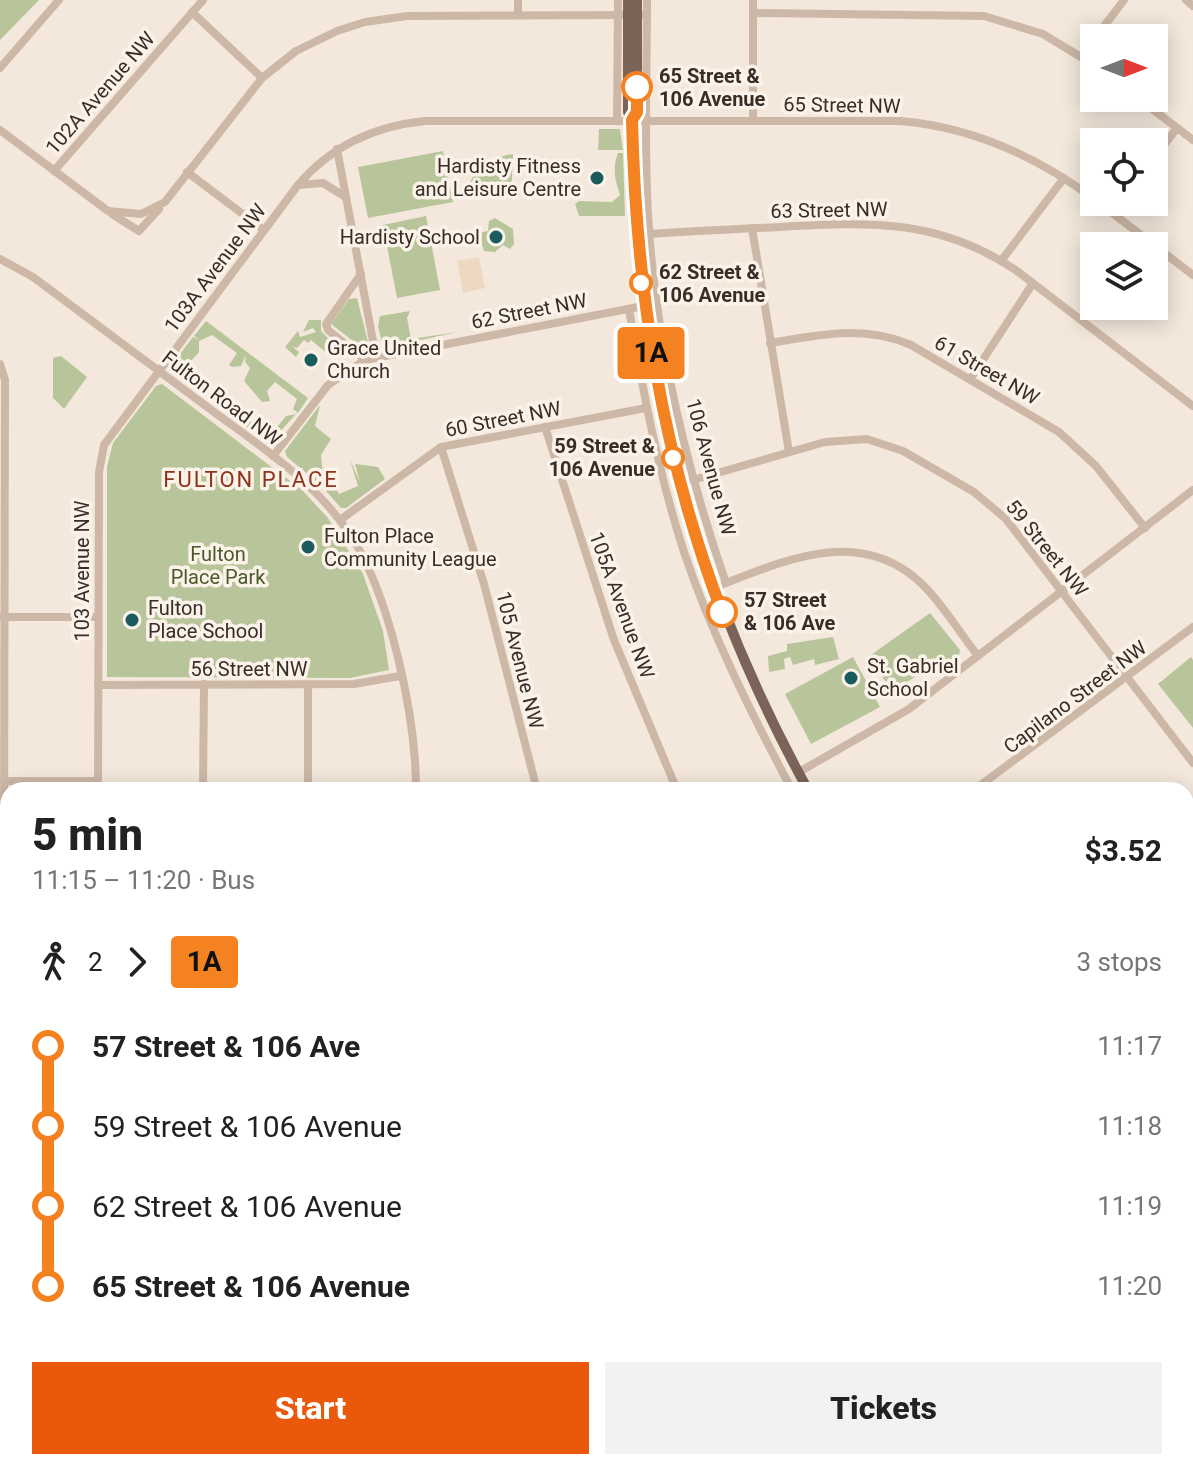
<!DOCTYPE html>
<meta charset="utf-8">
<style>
:root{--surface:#fff;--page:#f2f2f2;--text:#222;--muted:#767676;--accent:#ea580c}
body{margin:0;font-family:Roboto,sans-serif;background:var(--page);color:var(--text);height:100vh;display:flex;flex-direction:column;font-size:30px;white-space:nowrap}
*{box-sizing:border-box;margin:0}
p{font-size:26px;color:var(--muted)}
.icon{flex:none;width:44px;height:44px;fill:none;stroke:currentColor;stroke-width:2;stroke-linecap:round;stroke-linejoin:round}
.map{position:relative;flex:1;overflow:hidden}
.side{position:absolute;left:0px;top:782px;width:1194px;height:688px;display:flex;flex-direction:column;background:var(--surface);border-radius:24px 24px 0 0;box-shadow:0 4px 20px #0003}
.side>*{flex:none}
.badge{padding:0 16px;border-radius:6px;font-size:28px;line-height:52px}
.needle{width:52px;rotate:90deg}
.buttons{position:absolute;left:1080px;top:24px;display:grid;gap:16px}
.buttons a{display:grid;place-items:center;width:88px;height:88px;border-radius:0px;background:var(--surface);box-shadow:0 4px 20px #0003;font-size:40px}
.map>.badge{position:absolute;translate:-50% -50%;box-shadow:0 0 0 4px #fff}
.legs{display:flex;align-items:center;gap:12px;height:88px;padding:0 32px;font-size:26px}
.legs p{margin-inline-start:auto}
.overview{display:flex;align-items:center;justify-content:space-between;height:136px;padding:0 32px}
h1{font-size:44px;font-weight:800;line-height:60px}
.action{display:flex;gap:16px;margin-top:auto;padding:16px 32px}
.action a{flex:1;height:92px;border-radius:0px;background:var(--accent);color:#fff;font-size:32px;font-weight:800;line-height:92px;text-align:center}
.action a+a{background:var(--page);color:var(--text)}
ul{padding:0 32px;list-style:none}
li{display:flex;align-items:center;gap:28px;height:80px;font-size:30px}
li i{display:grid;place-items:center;width:12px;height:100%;margin:0 10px;background:currentColor}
li i::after{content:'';width:20px;height:20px;margin:-10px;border:6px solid;border-radius:50%;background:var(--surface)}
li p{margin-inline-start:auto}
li:first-child i{background:linear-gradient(#0000 50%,currentColor 0)}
li:last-child i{background:linear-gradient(currentColor 50%,#0000 0)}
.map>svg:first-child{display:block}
</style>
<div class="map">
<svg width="1193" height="1470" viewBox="0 0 1193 1470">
<rect width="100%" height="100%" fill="#f4e8dc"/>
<!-- green -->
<g fill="#b8c59b">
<polygon points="0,0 39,0 0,40"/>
<polygon points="599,129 620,129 623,150 598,150"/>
<polygon points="443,151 453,202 368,218 358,167"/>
<path d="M618,153H623L625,216H579L575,204L579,201L612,202L620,195C615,179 612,169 618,153Z"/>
<path d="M513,154L511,198H465C471,170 486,159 513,154Z"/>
<polygon points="426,216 440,290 397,298 383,225"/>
<polygon points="495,218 513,229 514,244 510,249 503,245 495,252 484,251 478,233 488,231 489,221"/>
<polygon points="357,298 369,346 366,351 331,324 349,299"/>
<polygon points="410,311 407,318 411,339 458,332 384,348 378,327 380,316"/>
<polygon points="309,320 321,320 321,331 332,342 328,354 311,340 308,343 304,340 297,348 292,346 299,352 296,357 285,347 298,331 300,337 316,332 313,328 303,332"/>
<polygon points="206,321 308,398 298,413 293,409 297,399 275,382 267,391 270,401 262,402 244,381 250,368 245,362 246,355 241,366 232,367 229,365 237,353 212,335 199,341 199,352 184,369 205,383 198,390 174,372 174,362 193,337 199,340 194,336"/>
<polygon points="61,356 87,377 64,409 53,398 53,358"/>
<polygon points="162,384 302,490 328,518 363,574 383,631 389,670 350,678 107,677 107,467 113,443 156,386"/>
<polygon points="227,404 270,436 286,416 296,414 269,444 223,409"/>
<polygon points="320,405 315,426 331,439 321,455 323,475 317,482 287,457 285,451"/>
<polygon points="350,460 360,482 355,464 378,467 385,479 346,508 341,508 319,483 329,477 339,494 358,486"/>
<polygon points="930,613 960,650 959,656 926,677 923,671 893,692 868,657"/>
<polygon points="833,637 839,659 815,665 814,659 793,665 790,657 784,659 785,669 769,672 768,656 787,651 787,644"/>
<polygon points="853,657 880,707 811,744 785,694"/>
<polygon points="1191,657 1193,660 1193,728 1158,684"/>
<rect x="1056" y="1462" width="71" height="8"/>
</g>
<!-- plaza -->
<polygon fill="#edd9c2" points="479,257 485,288 463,293 457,261"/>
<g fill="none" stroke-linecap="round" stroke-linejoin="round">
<!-- minor -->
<g stroke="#cdb8a7" stroke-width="8">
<path d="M647,0C647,71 644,143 648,214C655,341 685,464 726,583"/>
<polyline points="1186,0 1193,6"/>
<polyline points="192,12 262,78"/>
<polyline points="753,13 984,16 1043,34 1094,65"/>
<polyline points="518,15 518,0"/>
<polyline points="1095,38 1124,0"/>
<polyline points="0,68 59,0"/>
<polyline points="1138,98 1193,140"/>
<polyline points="617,120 618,0"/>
<polyline points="753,120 753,0"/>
<polyline points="0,130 108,211 141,214 165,202 262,78 296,51 337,31 365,22 407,16 647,15"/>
<polyline points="337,149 376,357"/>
<polyline points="1154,158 1177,128"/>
<polyline points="54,171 203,0"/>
<polyline points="187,172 264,230"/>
<polyline points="298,185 323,183 344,196"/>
<polyline points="1098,202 1193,275"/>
<polyline points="1112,213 1121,202"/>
<polyline points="112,214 139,231 159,209"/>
<polyline points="752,228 789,452"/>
<path d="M650,234C693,231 736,229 780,227C869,222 939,218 1017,271L1193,406"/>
<path d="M0,259L33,277C94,322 154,367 214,412C263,448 315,482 349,533C390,594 416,717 416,790"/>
<polyline points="1001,261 1064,178"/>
<polyline points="361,274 326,324 328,330 365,360"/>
<path d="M629,309C643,391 658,472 684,552C712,635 751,713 792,790"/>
<path d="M770,343C818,335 864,324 911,345L1059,432L1096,466L1145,528"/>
<polyline points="0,364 5,380 4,859 0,872"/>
<polyline points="971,378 1033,283"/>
<polyline points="545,427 614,640 677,790"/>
<polyline points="441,447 484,584 537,790"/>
<polyline points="273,456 328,385 365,360 643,306"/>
<polyline points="693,480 825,442 867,439 903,451 974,492 1006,519 1193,763"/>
<polyline points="340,520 441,447 646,408"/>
<path d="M713,588C781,562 858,524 921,583C943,604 959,632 978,656"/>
<polyline points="1,617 98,617"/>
<polyline points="98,685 354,684 400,676"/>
<polyline points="308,685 308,790"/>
<polyline points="799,772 909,709 1193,490"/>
<polyline points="4,781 98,781"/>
<path d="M98,790L99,472L104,445L298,185C331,146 375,126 425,121H900C973,127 1036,156 1094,199"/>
<polyline points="203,790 204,684"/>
<polyline points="974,790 1193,627"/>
<polyline points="1186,879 1193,879"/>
<polyline points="1186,990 1193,989"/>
<polyline points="1186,1010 1193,1010"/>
<polyline points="1186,1107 1193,1107"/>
<polyline points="0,1367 8,1385"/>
<polyline points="610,1462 610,1470"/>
<polyline points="1050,1462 1050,1470"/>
<polyline points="97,1470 97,1462"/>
<polyline points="194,1470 194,1462"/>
<polyline points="415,1470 415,1462"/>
<polyline points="834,1470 834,1462"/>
<polyline points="1188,1470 1192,1415 1192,1157"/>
</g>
<!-- major -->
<g stroke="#7c6358" stroke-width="10">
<path d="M628,0V112L632,120C635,363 691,577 808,790"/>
<polyline points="632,120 637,112 637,0"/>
<polyline points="0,988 8,988"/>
<polyline points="0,1007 8,1007"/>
</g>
</g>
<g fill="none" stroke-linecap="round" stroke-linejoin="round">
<!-- line-1 casing -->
<g stroke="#fff" stroke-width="18">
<path id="line-1" d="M637,87V112L632,120C636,290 661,452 722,612"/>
</g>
<!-- line-1 -->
<use href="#line-1" stroke="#f58220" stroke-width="12"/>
</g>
<!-- markers -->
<g fill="#fff" stroke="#f58220" stroke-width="4">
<circle cx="637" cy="87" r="14"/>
<circle cx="641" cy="283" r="10"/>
<circle cx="673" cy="458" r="10"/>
<circle cx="722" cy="612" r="14"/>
</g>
<g fill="#1a5c5e" stroke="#fbf2e9" stroke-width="3">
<circle cx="597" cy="178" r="8"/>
<circle cx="496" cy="237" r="8"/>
<circle cx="311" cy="360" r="8"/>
<circle cx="308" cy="547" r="8"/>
<circle cx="132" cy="620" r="8"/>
<circle cx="851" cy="678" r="8"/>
</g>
<g text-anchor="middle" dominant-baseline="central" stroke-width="7" stroke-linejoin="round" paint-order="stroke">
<!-- stop labels -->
<g font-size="20" font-weight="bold" fill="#392d28" stroke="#fbf2e9" text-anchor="start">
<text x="659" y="76">65 Street &amp;<tspan x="659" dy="23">106 Avenue</tspan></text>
<text x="659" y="272">62 Street &amp;<tspan x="659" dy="23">106 Avenue</tspan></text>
<text x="655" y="446" text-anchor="end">59 Street &amp;<tspan x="655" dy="23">106 Avenue</tspan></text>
<text x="744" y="600">57 Street<tspan x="744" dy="23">&amp; 106 Ave</tspan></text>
</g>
<!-- street labels -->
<g font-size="20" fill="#392d28" stroke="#fbf2e9">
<text transform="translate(100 93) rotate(-49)">102A Avenue NW</text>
<text transform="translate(842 105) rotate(1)">65 Street NW</text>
<text transform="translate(829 210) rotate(-1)">63 Street NW</text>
<text transform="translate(215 268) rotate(-53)">103A Avenue NW</text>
<text transform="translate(529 311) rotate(-11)">62 Street NW</text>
<text transform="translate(987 370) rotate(30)">61 Street NW</text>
<text transform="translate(222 398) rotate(37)">Fulton Road NW</text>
<text transform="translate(503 419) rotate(-11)">60 Street NW</text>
<text transform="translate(711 467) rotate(75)">106 Avenue NW</text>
<text transform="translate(1047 548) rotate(51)">59 Street NW</text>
<text transform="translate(82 571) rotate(-90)">103 Avenue NW</text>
<text transform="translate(622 605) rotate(70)">105A Avenue NW</text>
<text transform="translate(520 660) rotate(76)">105 Avenue NW</text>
<text x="249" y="669">56 Street NW</text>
<text transform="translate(1075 697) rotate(-37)">Capilano Street NW</text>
</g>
<!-- poi labels -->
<g font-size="20" fill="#392d28" stroke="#fbf2e9" text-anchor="start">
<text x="581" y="166" text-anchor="end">Hardisty Fitness<tspan x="581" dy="23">and Leisure Centre</tspan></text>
<text x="480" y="237" text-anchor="end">Hardisty School</text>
<text x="327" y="348">Grace United<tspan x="327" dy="23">Church</tspan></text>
<text x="324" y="536">Fulton Place<tspan x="324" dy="23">Community League</tspan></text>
<text x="148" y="608">Fulton<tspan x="148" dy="23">Place School</tspan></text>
<text x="867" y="666">St. Gabriel<tspan x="867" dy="23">School</tspan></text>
</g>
<!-- park labels -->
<g font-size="20" fill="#495a2a" stroke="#fbf2e9">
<text x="218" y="554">Fulton<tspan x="218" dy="23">Place Park</tspan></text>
</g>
<!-- neighbourhood labels -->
<g font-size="22" letter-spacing="2" fill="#8f331a" stroke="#fbf2e9">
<text x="251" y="479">FULTON PLACE</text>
</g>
</g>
</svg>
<div class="buttons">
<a><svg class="needle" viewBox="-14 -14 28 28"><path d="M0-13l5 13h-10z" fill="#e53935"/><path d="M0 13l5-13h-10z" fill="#767676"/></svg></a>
<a><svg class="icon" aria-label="locate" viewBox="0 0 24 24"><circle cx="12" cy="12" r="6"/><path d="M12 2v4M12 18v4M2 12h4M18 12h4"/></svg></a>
<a><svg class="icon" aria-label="layers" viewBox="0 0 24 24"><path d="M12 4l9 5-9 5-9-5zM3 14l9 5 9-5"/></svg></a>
</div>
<b class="badge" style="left:651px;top:353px;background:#f58220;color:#111">1A</b>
<section class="side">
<div class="overview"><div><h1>5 min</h1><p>11:15 – 11:20 · Bus</p></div><b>$3.52</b></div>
<div class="legs"><svg class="icon" aria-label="walk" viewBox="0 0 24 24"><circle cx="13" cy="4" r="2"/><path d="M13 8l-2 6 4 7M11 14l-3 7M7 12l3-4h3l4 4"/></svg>2<svg class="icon" aria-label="forward" viewBox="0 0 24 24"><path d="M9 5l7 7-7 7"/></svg><b class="badge" style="background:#f58220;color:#111">1A</b><p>3 stops</p></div>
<ul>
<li><i style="color:#f58220"></i><b>57 Street &amp; 106 Ave</b><p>11:17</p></li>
<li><i style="color:#f58220"></i><span>59 Street &amp; 106 Avenue</span><p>11:18</p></li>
<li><i style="color:#f58220"></i><span>62 Street &amp; 106 Avenue</span><p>11:19</p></li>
<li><i style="color:#f58220"></i><b>65 Street &amp; 106 Avenue</b><p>11:20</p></li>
</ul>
<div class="action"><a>Start</a><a>Tickets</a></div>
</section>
</div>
